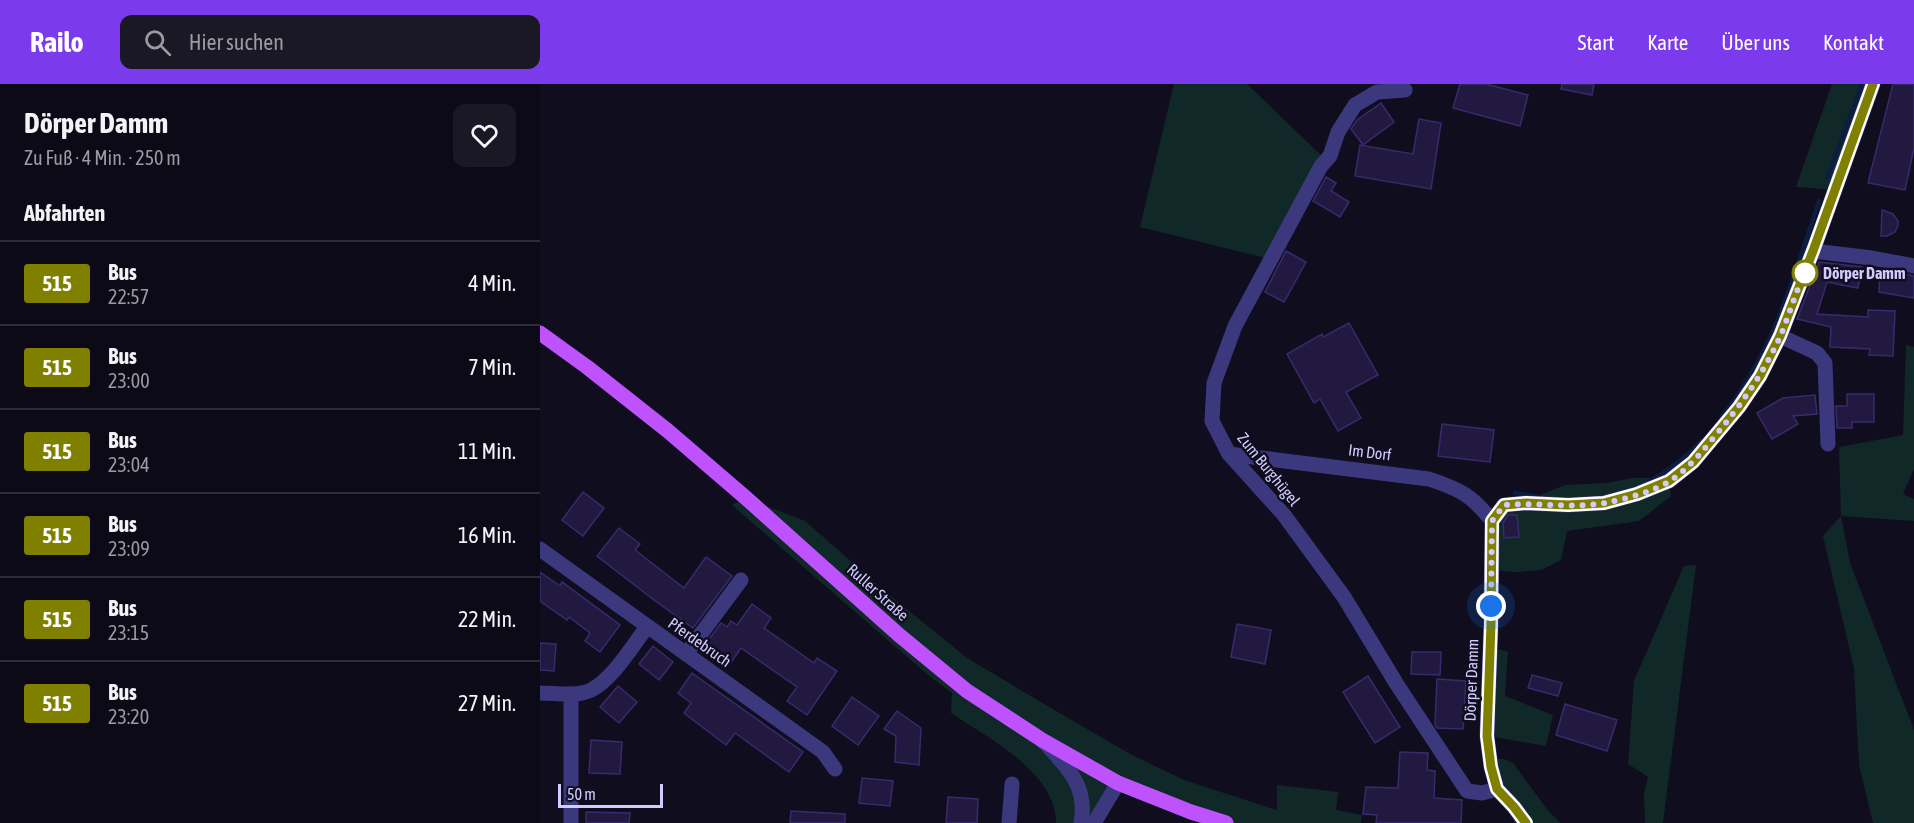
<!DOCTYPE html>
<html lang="de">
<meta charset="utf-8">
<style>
:root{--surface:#0c0a17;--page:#1a1824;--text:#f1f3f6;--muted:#9a9aa1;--line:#2c2b36;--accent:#7c3aed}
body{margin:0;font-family:"Asap Condensed",sans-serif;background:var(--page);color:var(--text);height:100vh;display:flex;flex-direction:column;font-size:22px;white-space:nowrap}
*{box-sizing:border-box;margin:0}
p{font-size:20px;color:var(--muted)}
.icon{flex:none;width:33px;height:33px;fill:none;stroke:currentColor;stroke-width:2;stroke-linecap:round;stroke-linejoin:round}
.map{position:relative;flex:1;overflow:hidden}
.details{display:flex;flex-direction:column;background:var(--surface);width:540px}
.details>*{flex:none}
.badge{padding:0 12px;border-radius:4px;font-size:21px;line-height:39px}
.scale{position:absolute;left:18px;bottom:15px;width:105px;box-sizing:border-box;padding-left:6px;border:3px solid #d1cbfe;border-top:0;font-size:16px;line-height:21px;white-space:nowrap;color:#d1cbfe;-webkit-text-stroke:4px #100d1f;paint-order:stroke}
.you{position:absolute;width:30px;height:30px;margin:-15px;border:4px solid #fff;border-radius:50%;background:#1a73e8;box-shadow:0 0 0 9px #1a73e833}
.map>.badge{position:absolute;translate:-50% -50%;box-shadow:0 0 0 3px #fff}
h2{padding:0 24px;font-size:22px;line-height:54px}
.round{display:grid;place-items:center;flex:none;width:63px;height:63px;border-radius:12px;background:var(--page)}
.headline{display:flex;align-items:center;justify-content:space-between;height:102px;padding:0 24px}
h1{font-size:28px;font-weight:700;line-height:45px}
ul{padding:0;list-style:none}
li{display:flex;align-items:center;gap:18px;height:84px;padding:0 24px;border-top:2px solid var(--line)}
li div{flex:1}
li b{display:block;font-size:22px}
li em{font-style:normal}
li .badge{min-width:66px;font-weight:700;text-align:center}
header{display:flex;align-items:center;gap:36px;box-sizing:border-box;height:84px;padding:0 30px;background:var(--accent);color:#fff}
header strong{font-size:28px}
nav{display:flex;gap:33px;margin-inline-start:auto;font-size:21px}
.search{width:420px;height:54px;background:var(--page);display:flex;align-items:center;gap:15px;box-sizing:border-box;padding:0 21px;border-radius:12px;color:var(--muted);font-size:22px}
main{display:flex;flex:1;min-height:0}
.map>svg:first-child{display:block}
</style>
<header>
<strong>Railo</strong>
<div class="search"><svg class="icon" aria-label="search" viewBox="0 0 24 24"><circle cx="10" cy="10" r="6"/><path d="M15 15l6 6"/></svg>Hier suchen</div>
<nav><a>Start</a><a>Karte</a><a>Über uns</a><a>Kontakt</a></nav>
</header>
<main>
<section class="details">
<div class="headline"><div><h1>Dörper Damm</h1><p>Zu Fuß · 4 Min. · 250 m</p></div><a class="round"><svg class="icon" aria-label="heart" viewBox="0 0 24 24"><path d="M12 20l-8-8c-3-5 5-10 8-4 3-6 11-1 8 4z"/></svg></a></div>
<h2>Abfahrten</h2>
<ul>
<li><span class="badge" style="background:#808000;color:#fff">515</span><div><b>Bus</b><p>22:57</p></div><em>4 Min.</em></li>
<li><span class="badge" style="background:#808000;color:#fff">515</span><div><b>Bus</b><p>23:00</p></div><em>7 Min.</em></li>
<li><span class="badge" style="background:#808000;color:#fff">515</span><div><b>Bus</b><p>23:04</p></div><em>11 Min.</em></li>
<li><span class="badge" style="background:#808000;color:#fff">515</span><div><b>Bus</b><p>23:09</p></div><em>16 Min.</em></li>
<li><span class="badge" style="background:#808000;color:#fff">515</span><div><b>Bus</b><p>23:15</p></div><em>22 Min.</em></li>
<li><span class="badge" style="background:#808000;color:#fff">515</span><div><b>Bus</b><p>23:20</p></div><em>27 Min.</em></li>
</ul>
</section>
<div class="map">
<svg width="1374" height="739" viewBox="0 0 1374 739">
<rect width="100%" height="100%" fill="#100d1f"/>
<!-- green -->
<g fill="#102928">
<polygon points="634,0 707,0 786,76 730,175 600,143"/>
<polygon points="1292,0 1333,0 1294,106 1256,103"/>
<polygon points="1366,261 1374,263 1374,385 1363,410 1374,415 1374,437 1301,432 1310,479 1374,646 1374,739 1333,739 1319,681 1314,584 1283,452 1301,432 1299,363 1363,351"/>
<polygon points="1093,394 1109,394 1129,397 1131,412 1099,437 1027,447 1021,476 1001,486 975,488 952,486 952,437 995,413 1025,401 1067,399"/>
<path d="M206,414L265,437L353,514L427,574L516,627L592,671L644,696L737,726V701L798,708L796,726L822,731L821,739H686L578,699L554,739H516C516,688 448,654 411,629L412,609L388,591L192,421Z"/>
<polygon points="1156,481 1123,739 1105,739 1104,710 1108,693 1088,680 1094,597 1144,482"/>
<polygon points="951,563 968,568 965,612 1013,631 1006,662 947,652"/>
<polygon points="958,675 964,675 973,679 1007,725 1020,739 985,739 957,705"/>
</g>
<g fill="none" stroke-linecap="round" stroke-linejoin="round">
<!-- stream -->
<g stroke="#0b1e3f" stroke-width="4.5">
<polyline points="1287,94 1322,0"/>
<path d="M1182,332C1233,270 1254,192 1279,117"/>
<path d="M1109,398C1128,387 1146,373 1161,357"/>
<polyline points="975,409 998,413"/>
</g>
</g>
<!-- building -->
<g fill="#211940" stroke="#382b6c" stroke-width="1.5">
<polygon points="920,0 946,0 988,11 980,42 913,24"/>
<polygon points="1022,0 1054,0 1052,11 1021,5"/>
<polygon points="1353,0 1374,0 1374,64 1365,106 1328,99"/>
<polygon points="841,19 854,38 823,61 811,45 817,36"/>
<polygon points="879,35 901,39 891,105 815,92 820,61 873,70"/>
<polygon points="786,93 796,99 791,107 809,118 800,133 773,117"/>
<polygon points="1342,126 1353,130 1358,137 1358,141 1355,148 1347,152 1341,152"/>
<polygon points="746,167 766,178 744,218 725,208"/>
<polygon points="1279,178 1322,183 1318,204 1287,198 1277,230 1328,233 1328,226 1355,227 1353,272 1329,271 1330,265 1290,263 1291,243 1257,235"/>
<polygon points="1340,185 1374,192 1374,214 1339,208"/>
<polygon points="809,239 838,291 806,308 821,334 798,347 780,315 774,319 747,270 782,250 783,253"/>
<polygon points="1307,310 1334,310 1334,338 1312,338 1312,344 1297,344 1296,322 1307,322"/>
<polygon points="1275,311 1277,330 1253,332 1258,340 1232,355 1217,329 1243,314"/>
<polygon points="902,340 954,346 950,378 898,372"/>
<polygon points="43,408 64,424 43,452 22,436"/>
<polygon points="968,431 977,431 979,453 964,454 963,439"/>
<polygon points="79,444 100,460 95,466 144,504 166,473 192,492 153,544 114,516 57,472"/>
<polygon points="0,488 20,502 22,498 80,541 60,568 45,557 50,549 29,533 27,536 0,517"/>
<polygon points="212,520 231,534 224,544 274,579 277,574 297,587 267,631 247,617 257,603 201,564 190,580 164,562 181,539 187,543 191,537 197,541"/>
<polygon points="697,540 731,546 725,580 691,573"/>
<polygon points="0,559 16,560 14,587 0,586"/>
<polygon points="113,562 133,578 119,596 99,580"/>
<polygon points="872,568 901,568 900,591 871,590"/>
<polygon points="152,589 263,668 249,688 195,649 186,661 144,629 151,619 138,609"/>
<polygon points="992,591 1022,599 1018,612 988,604"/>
<polygon points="828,592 860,643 835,659 803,608"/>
<polygon points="897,595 926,597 923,645 897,644 895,640"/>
<polygon points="78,602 97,618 79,639 60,623"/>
<polygon points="312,613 339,632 318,661 292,642"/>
<polygon points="1025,620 1077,636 1067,667 1016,651"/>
<polygon points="357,627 381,644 379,681 355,678 356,652 344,645"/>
<polygon points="51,656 82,658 80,690 49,689"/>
<polygon points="860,668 888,669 887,686 895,687 894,714 922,716 921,739 836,739 837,731 823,730 826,703 858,704"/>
<polygon points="322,694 353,697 350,722 319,719"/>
<polygon points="408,713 438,715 437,739 406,739"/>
<polygon points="251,727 305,730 305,739 250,739"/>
<polygon points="46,728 90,729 89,739 46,739"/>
</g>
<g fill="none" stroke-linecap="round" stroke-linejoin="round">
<!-- minor -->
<g stroke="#3b387e" stroke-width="15">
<polyline points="865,6 837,8 815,21 798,48 790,72 781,82 695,242 674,299 672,337 689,370 744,431 804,513 856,599 927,707 942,709 957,705"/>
<polyline points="1273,167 1332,174 1374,182"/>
<polyline points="1240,252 1277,269 1285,279 1288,360"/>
<path d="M689,370L889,395C919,405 932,411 952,437"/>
<polyline points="0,465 283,668 295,685"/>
<polyline points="146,570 201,496"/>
<path d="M0,609C16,609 37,613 51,606C73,595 92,562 107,543"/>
<polyline points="31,610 31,739"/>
<path d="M504,658C527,683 548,702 541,739"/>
<polyline points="469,739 472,700"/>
<polyline points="554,739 578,699"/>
<polyline points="985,739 974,723 957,705 951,683 947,652 951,540 952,437 964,421 986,419 1028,421 1064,419 1097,410 1129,397 1153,378 1199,323 1220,292 1240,252 1273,167 1333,0"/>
</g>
<!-- major -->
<polyline stroke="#be53fd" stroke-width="15" points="0,249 47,283 128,347 206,414 359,551 427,607 502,656 578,699 651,728 686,739"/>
</g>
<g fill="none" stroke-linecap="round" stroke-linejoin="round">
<!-- line casing -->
<g stroke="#fff" stroke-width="14">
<polyline id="line" points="986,739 974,723 957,705 951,683 947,652 951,540 952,437 964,421 986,419 1028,421 1064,419 1097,410 1129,397 1153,378 1199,323 1220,292 1240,252 1273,167 1333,0"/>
</g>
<!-- line -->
<use href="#line" stroke="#808000" stroke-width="9"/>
<!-- walk -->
<path stroke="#d1cbfe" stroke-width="6" stroke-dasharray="0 10.8" d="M951,522L952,437L964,421C998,418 1032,425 1065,419C1086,415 1112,408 1130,397C1148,385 1161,369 1175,352C1201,321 1223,290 1240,253C1249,232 1255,209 1265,189"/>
</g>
<!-- markers -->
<circle fill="#fff" stroke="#808000" stroke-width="3" cx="1265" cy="189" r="12"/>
<g text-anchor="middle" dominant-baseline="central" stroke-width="5" stroke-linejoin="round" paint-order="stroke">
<!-- stop labels -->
<g font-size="16" font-weight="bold" fill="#d1cbfe" stroke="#100d1f" text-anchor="start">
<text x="1283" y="189">Dörper Damm</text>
</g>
<!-- street labels -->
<g font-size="16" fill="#d1cbfe" stroke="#100d1f">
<text transform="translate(830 368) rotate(7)">Im Dorf</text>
<text transform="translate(729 385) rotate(51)">Zum Burghügel</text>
<text transform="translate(338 508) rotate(42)">Ruller Straße</text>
<text transform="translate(160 558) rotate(35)">Pferdebruch</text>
<text transform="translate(931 596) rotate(-88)">Dörper Damm</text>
</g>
</g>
</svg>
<div class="scale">50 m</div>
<div class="you" style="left:951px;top:522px"></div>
</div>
</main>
